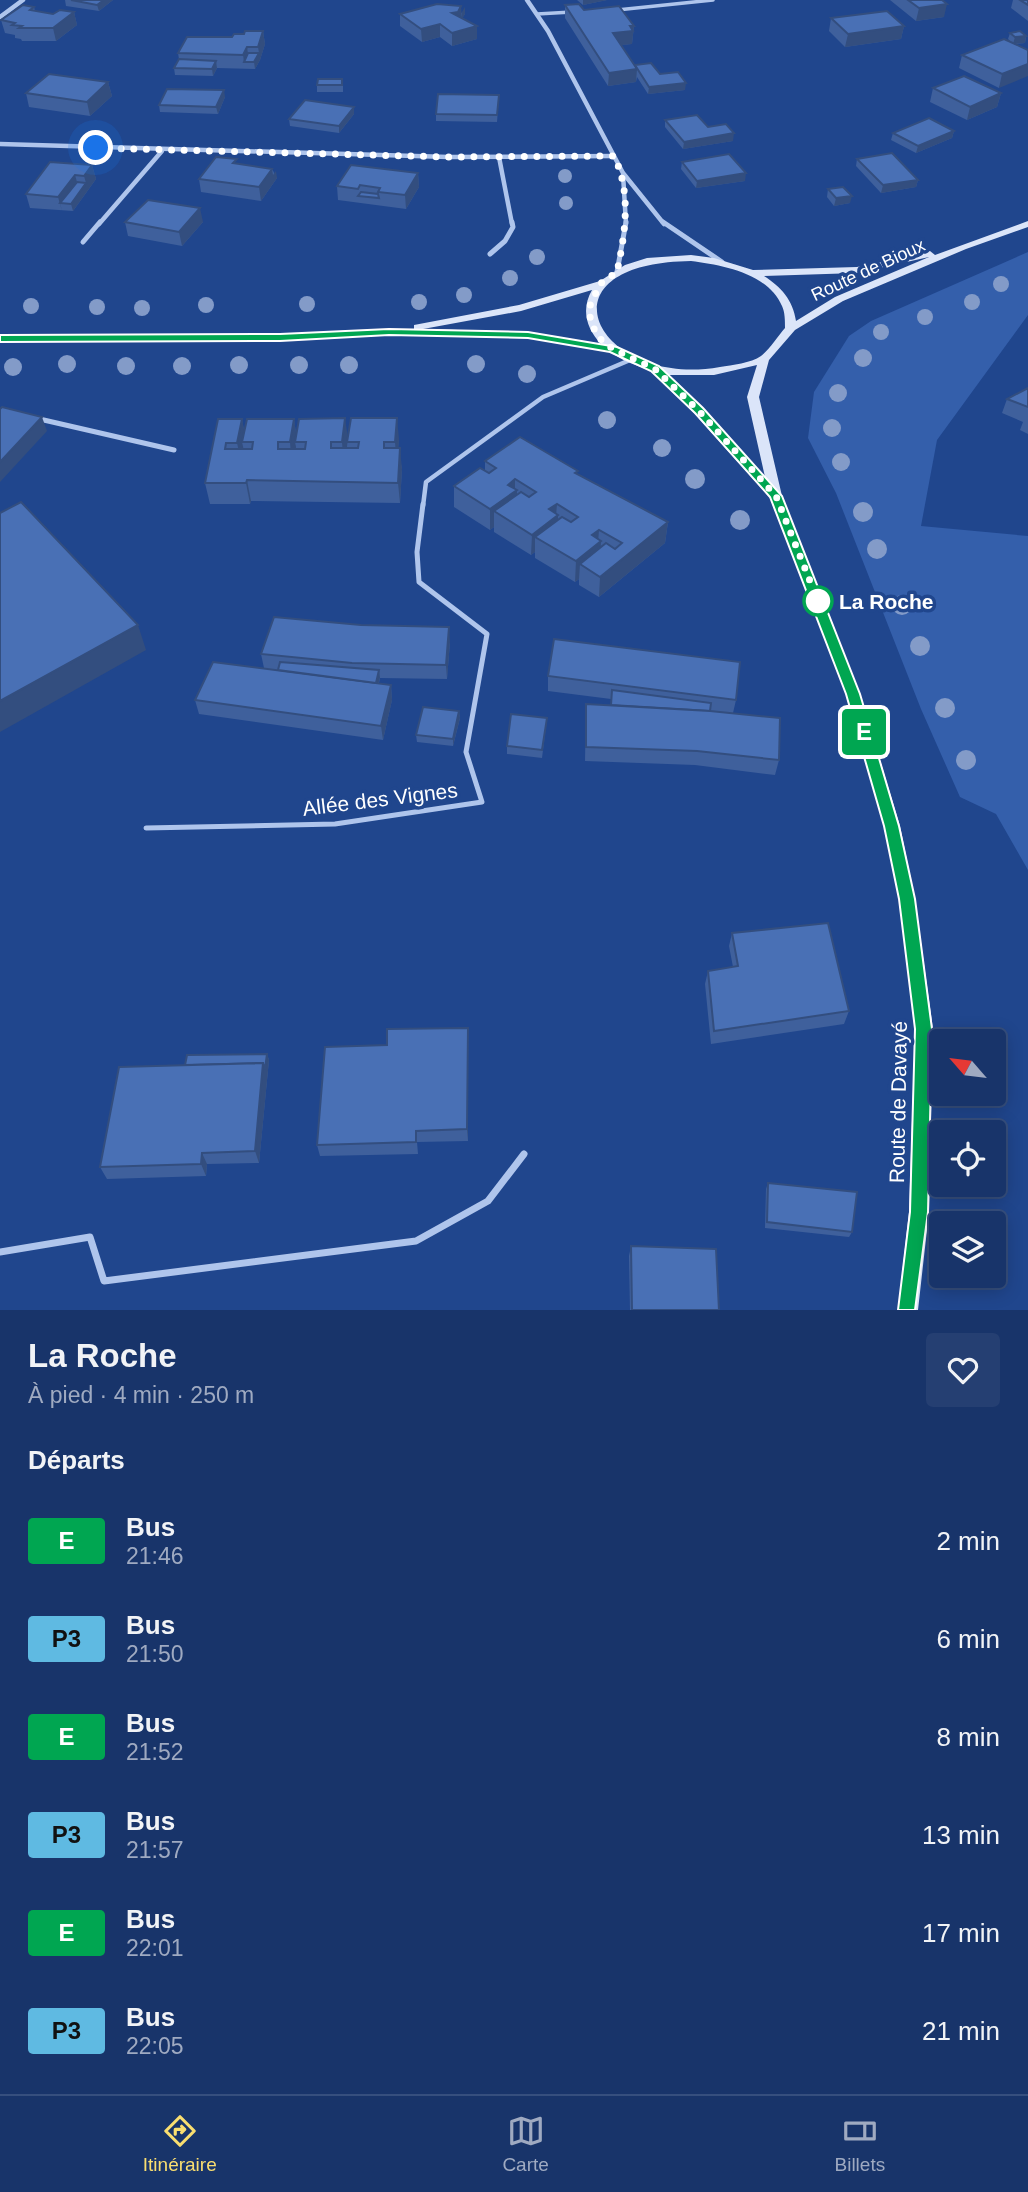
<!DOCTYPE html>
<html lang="fr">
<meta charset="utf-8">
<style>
:root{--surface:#18346a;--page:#253f72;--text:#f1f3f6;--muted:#9faac1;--line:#364f7e;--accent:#f9de70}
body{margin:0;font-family:Helvetica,sans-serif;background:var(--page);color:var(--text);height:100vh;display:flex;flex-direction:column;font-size:26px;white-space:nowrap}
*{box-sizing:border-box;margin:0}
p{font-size:23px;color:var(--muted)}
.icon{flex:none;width:38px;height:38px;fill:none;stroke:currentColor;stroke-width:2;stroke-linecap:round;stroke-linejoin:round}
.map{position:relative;height:1310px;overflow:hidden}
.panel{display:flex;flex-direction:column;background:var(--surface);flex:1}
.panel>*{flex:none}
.badge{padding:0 14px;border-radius:5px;font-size:24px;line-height:46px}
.needle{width:46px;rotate:298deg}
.buttons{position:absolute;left:929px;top:1029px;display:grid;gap:14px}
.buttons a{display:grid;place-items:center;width:77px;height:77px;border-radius:7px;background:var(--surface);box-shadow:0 4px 18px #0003,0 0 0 2px var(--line);font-size:35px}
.you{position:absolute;width:35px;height:35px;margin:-18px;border:5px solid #fff;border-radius:50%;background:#1a73e8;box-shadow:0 0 0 10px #1a73e833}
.map>.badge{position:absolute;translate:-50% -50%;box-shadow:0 0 0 4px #fff}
h2{padding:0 28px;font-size:26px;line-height:63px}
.round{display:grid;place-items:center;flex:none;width:74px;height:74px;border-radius:7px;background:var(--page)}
.summary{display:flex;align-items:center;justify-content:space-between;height:119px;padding:0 28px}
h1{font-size:33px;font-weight:800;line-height:52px}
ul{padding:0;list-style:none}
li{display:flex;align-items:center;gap:21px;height:98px;padding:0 28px}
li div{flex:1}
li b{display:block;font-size:26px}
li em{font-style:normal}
li .badge{min-width:77px;font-weight:700;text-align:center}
.menu{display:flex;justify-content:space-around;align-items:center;height:98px;border-top:2px solid var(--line);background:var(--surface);font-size:19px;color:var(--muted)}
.menu a{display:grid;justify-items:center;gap:4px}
.menu .selected{color:var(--accent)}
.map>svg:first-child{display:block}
</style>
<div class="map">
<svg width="1028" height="1310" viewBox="0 0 1028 1310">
<rect width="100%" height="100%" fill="#20468d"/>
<!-- green -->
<polygon fill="#345fab" points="1028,252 1028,315 937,440 921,526 1028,536 1028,870 996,814 960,797 921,709 836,493 808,438 814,392 849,336 871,321"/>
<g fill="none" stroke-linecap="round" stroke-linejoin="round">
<!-- lane-far3 -->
<g stroke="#afc5ec" stroke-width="3.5">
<polyline points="617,10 713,0"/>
<polyline points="537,14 572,12"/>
</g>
<!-- lane-far2 -->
<polyline stroke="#afc5ec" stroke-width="4.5" points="423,506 426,482 543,397 630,360"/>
<!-- lane-far1 -->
<polyline stroke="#afc5ec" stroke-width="5" points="146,828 335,824 482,802 466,752 487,634 419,582 417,552 423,504"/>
<!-- lane -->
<polyline stroke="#afc5ec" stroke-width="7" points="0,1252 90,1237 104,1281 416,1241 488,1201 524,1154"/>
<!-- street-far1 -->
<g stroke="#afc5ec" stroke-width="4.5">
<polyline points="527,0 548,31 623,173 664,224"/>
<polyline points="0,17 23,0"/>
<polyline points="0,144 449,157 614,156"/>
<polyline points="499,157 512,224"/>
<polyline points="623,174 626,224"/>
<polyline points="99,224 162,151"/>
</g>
<!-- street -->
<g stroke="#afc5ec" stroke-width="5">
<polyline points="663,222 722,262"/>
<polyline points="83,242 100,222"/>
<polyline points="490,254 505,241 513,227 512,222"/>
<polyline points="617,272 626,222"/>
<polyline points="35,418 174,450"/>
</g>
<!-- secondary -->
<path fill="#dbe5f9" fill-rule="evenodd" d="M1028,221V227L966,249L843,301L795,330L769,360L759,397L782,496L860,694L900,826L915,899L933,1029L929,1212L918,1310H898L909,1212L915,1029L899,899L884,826L846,694L770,498L695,414L651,371L625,361L610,352L529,338L389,335L280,340L0,342V336L280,334L414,329V325L519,305L600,281L625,265L647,258L691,255L714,258L753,270L857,267L930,251L935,255ZM929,257L835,297L796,321C793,300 781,287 764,276L857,273ZM691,261C722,265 768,273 782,306C785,312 785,321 785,328C778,336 770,349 761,356C751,363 732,365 720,367C597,389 532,263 691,261ZM592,290C581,309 586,328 601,344L529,332L423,329L521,311ZM757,365L747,397L765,477L703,408L667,375H714Z"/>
</g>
<!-- trees -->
<g fill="#839bc8">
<circle cx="565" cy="176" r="7"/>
<circle cx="566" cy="203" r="7"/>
<circle cx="537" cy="257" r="8"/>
<circle cx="510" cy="278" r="8"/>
<circle cx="1001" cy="284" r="8"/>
<circle cx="464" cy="295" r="8"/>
<circle cx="419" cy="302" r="8"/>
<circle cx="972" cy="302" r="8"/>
<circle cx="307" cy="304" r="8"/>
<circle cx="206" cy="305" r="8"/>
<circle cx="31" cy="306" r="8"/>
<circle cx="97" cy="307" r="8"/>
<circle cx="142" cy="308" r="8"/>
<circle cx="925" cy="317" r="8"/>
<circle cx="881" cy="332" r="8"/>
<circle cx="863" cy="358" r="9"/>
<circle cx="67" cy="364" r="9"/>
<circle cx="476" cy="364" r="9"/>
<circle cx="239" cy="365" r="9"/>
<circle cx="299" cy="365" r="9"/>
<circle cx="349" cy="365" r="9"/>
<circle cx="126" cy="366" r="9"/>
<circle cx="182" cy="366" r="9"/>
<circle cx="13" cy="367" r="9"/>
<circle cx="527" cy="374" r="9"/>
<circle cx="838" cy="393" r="9"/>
<circle cx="607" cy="420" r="9"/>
<circle cx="832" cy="428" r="9"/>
<circle cx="662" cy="448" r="9"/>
<circle cx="841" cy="462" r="9"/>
<circle cx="695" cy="479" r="10"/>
<circle cx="863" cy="512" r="10"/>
<circle cx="740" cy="520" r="10"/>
<circle cx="877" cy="549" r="10"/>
<circle cx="902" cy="605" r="10"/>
<circle cx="920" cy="646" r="10"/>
<circle cx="945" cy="708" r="10"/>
<circle cx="966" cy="760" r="10"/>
</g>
<!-- wall -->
<g fill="#3f609c">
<polygon points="65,0 113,0 99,11 66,6"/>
<polygon points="577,0 607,0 583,5"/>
<polygon points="890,0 942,0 944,17 916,21"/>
<polygon points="1013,0 1028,0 1028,21 1011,8"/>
<polygon points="437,4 465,14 462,18 477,39 452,46 440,37 422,42 400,26 400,14"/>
<polygon points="565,5 584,10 634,26 632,44 621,45 635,65 660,74 685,90 648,94 637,77 636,82 608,86 565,18"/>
<polygon points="34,7 35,11 53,14 74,12 77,25 56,41 22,41 21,39 15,38 15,35 5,33 1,20"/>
<polygon points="831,18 904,26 901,39 845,47 829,31"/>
<polygon points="263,31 265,44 260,60 255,69 217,68 213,76 175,75 174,68 179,59 178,53 244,34"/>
<polygon points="1010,33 1026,36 1025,43 1015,44 999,88 959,68 962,55 1012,43 1008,39"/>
<polygon points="318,79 343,86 343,92 317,92 317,85"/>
<polygon points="108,82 112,96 90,116 29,107 26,93"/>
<polygon points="933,88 1001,93 997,107 967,120 930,102"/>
<polygon points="499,95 497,122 436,121 436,114"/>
<polygon points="225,97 218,114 160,112 159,105"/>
<polygon points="354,114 339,133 290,126 289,119"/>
<polygon points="665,120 708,127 733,141 683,149 665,127"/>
<polygon points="954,131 952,138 916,153 891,140 893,133"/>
<polygon points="857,159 918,180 916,187 881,193 856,166"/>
<polygon points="682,162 745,181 696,188 681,169"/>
<polygon points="238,164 272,169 277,178 261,201 201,192 199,179"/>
<polygon points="92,165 96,179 73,211 30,208 26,194"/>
<polygon points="418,173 419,187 406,209 338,200 337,186"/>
<polygon points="828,189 850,203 834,206 827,197"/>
<polygon points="125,222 203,222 182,246 128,236"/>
<polygon points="1028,388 1028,434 1020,430 1023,422 1002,413 1007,399"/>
<polygon points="218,419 242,419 244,431 294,419 296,434 348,440 399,439 398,448 402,469 400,503 251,501 250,504 210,504 205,483"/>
<polygon points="485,461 578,474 668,522 665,543 599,597 579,585 579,579 575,582 535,558 535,552 531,555 494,532 494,527 490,530 454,507 454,486 485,471"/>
<polygon points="450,642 447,679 380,678 379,683 391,685 392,700 383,740 199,714 195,700 264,668 261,654"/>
<polygon points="548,676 736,700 733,713 779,760 775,775 695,765 585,761 586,704 611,705 611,699 548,691"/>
<polygon points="459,711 460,718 453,746 417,742 416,735"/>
<polygon points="547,718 542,758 507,754 507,746"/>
<polygon points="732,933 849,1011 844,1024 711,1044 705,984 708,971 733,967 729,946"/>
<polygon points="468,1028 468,1141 417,1142 418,1154 320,1156 317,1145 387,1045"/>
<polygon points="267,1054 269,1060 259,1163 207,1164 206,1176 107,1179 100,1167 185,1065"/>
<polygon points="768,1183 852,1232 849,1237 765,1228 766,1189"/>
<polygon points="631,1246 719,1310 630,1310 629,1256"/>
</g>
<!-- shaded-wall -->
<g fill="#334e7f">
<polygon points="104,0 113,0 99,11 97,5"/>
<polygon points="583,0 607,0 583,5"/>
<polygon points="947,4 944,17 916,21 919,8"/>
<polygon points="461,6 462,19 452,13"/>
<polygon points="465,7 465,14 462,19 462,12"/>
<polygon points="74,12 77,25 56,41 53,28"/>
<polygon points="440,24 440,37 422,42 421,29"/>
<polygon points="477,26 477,39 452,46 452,33"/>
<polygon points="630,26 634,26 632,44 612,46 613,33"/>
<polygon points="904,26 901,39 845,47 848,34"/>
<polygon points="263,31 265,44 260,60 255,69 254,62 259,53 258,47"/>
<polygon points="1026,36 1025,43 1013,44 1015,37"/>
<polygon points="247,47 249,60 244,62 243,55"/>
<polygon points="216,61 217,68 213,76 212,69"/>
<polygon points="1028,64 1028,76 999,88 1002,74"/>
<polygon points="637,69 636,82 608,86 609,73"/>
<polygon points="108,82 112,96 90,116 87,102"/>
<polygon points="686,83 685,90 648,94 649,87"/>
<polygon points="224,90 225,97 218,114 216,107"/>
<polygon points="1001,93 997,107 967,120 970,107"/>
<polygon points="354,107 354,114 339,133 339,126"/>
<polygon points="954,131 952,138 916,153 918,146"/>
<polygon points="734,133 733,141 683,149 684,142"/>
<polygon points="92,165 96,179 73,211 71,204 86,183 84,176"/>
<polygon points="272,169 273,175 276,171 277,178 261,201 259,187"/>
<polygon points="418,173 419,187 406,209 405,195"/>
<polygon points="746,173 745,181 696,188 697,181"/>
<polygon points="75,175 79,189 60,203 62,211 58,197"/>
<polygon points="918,180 916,187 881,193 883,185"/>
<polygon points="852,196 850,203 834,206 836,198"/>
<polygon points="200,208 203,222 182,246 179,232"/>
<polygon points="42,417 47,431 0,482 0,462"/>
<polygon points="345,418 348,439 344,469 342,442"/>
<polygon points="397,418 399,439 397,469 395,442"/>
<polygon points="242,419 246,440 242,442 244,451 240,456 237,443"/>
<polygon points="294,419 297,439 295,442 296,447 292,469 290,442"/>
<polygon points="400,448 402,469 400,503 398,483"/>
<polygon points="515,479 515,491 517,490 517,503 494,511 494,527 490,530 490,509 508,485"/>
<polygon points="247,480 251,501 250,504 246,483"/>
<polygon points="557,504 556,516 558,515 558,528 535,537 535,552 531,555 532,535 549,509"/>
<polygon points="668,522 665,543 599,597 600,577"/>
<polygon points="599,530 598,543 601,541 600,561 580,564 579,579 575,582 576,561 592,535"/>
<polygon points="138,625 146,650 0,732 0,701"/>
<polygon points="449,627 450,642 447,679 446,665"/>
<polygon points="379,670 380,678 374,698 373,690"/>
<polygon points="391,685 392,700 383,740 381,726"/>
<polygon points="459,711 460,718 453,746 453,739"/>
<polygon points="468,1028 468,1141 467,1129"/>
<polygon points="267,1054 269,1060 259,1163 255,1151 263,1063"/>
<polygon points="202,1153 207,1164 206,1176 201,1164"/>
</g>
<!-- building -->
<g fill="#4970b5" stroke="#334e7f" stroke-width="2">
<polygon points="71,0 104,0 97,5"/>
<polygon points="908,0 942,0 947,4 919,8"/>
<polygon points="1020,0 1028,0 1028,5"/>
<polygon points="437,4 461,6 458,12 452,13 477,26 452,33 440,24 421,29 400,14"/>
<polygon points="579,4 584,10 619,6 634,26 630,26 633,31 613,33 637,69 609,73 565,5"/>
<polygon points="23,5 34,7 30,10 53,14 60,10 74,12 53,28 19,28 22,26 12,25 15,23 1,20"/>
<polygon points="887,11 904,26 848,34 831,18"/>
<polygon points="245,31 263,31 258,47 247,47 243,55 178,53 187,37 232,37 234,34 244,34"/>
<polygon points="1020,31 1026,36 1015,37 1010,33"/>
<polygon points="1004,39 1028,50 1028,64 1002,74 962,55"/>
<polygon points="248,53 259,53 254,62 244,62"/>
<polygon points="179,59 216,61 212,69 174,68"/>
<polygon points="651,63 660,74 678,72 686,83 649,87 635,65"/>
<polygon points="49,74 108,82 87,102 26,93"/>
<polygon points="964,76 1001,93 970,107 933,88"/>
<polygon points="318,79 342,79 342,85 317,85"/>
<polygon points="167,89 224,90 216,107 159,105"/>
<polygon points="438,94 499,95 497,115 436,114"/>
<polygon points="305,100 354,107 339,126 289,119"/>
<polygon points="697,115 708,127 726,124 734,133 684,142 665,120"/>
<polygon points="929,118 954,131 918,146 893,133"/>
<polygon points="892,153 918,180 883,185 857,159"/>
<polygon points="729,154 746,173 697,181 682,162"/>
<polygon points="216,157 237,159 233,163 272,169 259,187 199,179"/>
<polygon points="50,162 92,165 84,176 75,175 58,197 26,194"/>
<polygon points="351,165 418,173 405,195 378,192 380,188 360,185 358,189 337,186"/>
<polygon points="77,182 86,183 71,204 60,203"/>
<polygon points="843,187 852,196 836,198 828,189"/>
<polygon points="361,192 378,194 379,198 358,196"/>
<polygon points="148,200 200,208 179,232 125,222"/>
<polygon points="1028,388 1028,407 1007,399"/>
<polygon points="2,407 42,417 0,462 0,409"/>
<polygon points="345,418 342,442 331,442 331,448 358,448 359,442 347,442 351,418 397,418 395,442 384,442 384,448 400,448 398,483 247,480 246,483 205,483 218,419 242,419 237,443 226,443 225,449 252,449 253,442 242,442 247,419 294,419 290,442 278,442 278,449 305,449 306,442 295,442 299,419"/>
<polygon points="520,437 578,471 575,473 668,522 600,577 580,564 606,543 615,549 622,543 599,530 592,535 601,541 576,561 535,537 562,517 571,522 578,517 557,504 549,509 558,515 532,535 494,511 521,492 529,497 536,492 515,479 508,485 517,490 490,509 454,486 480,468 489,473 496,468 485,461"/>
<polygon points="21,502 138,625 0,701 0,513"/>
<polygon points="274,617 361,625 449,627 446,665 352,663 261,654"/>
<polygon points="554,639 740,662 736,700 548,676"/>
<polygon points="213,662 391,685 381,726 195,700"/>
<polygon points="280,662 379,670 376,683 278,670"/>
<polygon points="612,690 711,703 710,711 611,705"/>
<polygon points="586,704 710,711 780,718 779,760 697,751 586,747"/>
<polygon points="423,707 459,711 453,739 416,735"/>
<polygon points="511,714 547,718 542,750 507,746"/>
<polygon points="828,923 849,1011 714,1031 708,971 738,966 732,933"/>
<polygon points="468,1028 467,1129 416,1131 416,1142 317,1145 325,1047 387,1045 387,1029"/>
<polygon points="267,1054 265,1069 263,1063 185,1065 187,1055"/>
<polygon points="263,1063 255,1151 202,1153 201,1164 100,1167 119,1067"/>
<polygon points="768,1183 857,1192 852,1232 767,1222"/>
<polygon points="631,1246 716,1249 719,1310 632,1310"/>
</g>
<!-- line -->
<polygon fill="#00a651" stroke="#fff" stroke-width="2" points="389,329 528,332 617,347 659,366 703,408 782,496 860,694 899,826 915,899 932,1029 928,1212 915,1310 898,1310 910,1212 915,1029 899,899 884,826 846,694 770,497 695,413 651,371 610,352 528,338 389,335 280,341 0,342 0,335 280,334"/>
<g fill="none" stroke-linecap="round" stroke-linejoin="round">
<!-- walk -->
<path stroke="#fff" stroke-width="7" stroke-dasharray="0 12.6" d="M96,148L449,157L614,156C632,193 625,234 617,272L600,284L589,308L591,324L602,341L613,349L655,369L699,411L776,496L818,601"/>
</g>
<!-- markers -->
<circle fill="#fff" stroke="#00a651" stroke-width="3.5" cx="818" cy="601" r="14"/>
<g text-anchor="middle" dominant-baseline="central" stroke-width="7" stroke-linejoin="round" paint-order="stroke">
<!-- far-street labels -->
<g font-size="18" fill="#fff" stroke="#20468d">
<text transform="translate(868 270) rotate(-25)">Route de Bioux</text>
</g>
<!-- stop labels -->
<g font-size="21" font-weight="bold" fill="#fff" stroke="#20468d" text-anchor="start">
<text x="839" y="601">La Roche</text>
</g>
<!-- street labels -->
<g font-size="21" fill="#fff" stroke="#20468d">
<text transform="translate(380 799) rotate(-7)">Allée des Vignes</text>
<text transform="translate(898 1102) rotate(-89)">Route de Davayé</text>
</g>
</g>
</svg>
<div class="buttons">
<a><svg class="needle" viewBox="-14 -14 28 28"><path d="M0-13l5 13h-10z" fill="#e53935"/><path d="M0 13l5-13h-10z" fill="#9faac1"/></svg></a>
<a><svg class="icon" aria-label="locate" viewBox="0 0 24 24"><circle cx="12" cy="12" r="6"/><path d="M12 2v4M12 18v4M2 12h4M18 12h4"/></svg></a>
<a><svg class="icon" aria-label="layers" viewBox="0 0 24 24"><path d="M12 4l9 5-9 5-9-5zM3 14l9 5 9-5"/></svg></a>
</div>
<div class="you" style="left:96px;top:148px"></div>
<b class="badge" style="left:864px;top:732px;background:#00a651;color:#fff">E</b>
</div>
<section class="panel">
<div class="summary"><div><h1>La Roche</h1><p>À pied · 4 min · 250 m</p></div><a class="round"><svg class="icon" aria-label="heart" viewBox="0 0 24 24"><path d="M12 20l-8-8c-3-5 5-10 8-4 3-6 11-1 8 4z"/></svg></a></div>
<h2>Départs</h2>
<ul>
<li><span class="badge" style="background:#00a651;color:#fff">E</span><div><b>Bus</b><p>21:46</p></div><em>2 min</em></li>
<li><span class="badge" style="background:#5fbae2;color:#111">P3</span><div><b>Bus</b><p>21:50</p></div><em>6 min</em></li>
<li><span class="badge" style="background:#00a651;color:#fff">E</span><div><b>Bus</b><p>21:52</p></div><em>8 min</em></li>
<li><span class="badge" style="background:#5fbae2;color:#111">P3</span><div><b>Bus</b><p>21:57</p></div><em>13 min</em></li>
<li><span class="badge" style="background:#00a651;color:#fff">E</span><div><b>Bus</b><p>22:01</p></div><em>17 min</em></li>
<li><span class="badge" style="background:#5fbae2;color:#111">P3</span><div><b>Bus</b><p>22:05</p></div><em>21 min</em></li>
</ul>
</section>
<nav class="menu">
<a class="selected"><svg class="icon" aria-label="directions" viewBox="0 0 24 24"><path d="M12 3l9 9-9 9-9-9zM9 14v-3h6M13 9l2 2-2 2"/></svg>Itinéraire</a>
<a><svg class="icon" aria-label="map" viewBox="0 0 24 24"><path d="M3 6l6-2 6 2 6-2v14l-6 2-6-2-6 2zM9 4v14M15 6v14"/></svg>Carte</a>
<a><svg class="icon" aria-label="tickets" viewBox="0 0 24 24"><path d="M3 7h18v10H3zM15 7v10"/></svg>Billets</a>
</nav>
